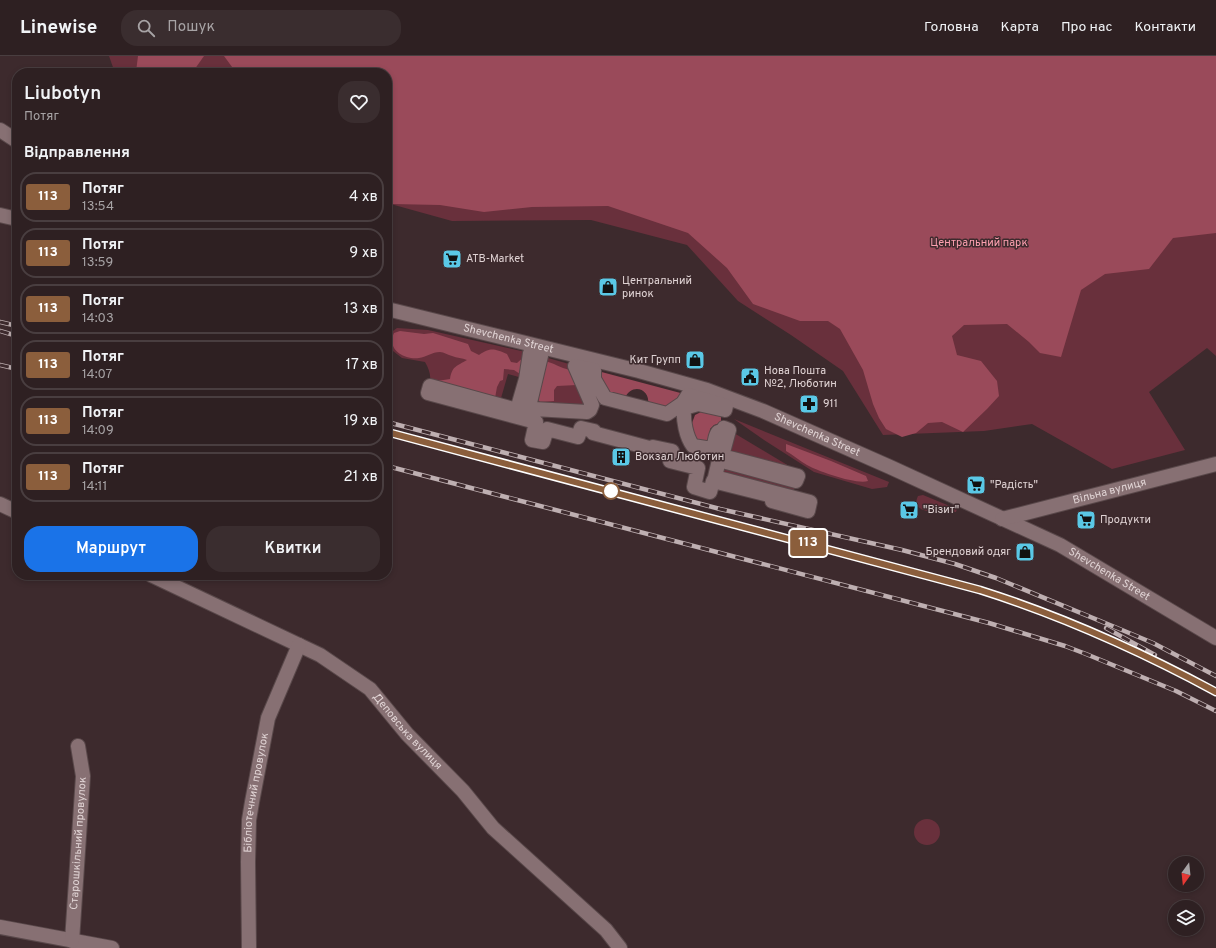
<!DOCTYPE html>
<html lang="uk">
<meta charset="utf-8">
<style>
:root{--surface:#2e2022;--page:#3a2d2f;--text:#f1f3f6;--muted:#a7a3a5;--line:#493e40;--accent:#1a73e8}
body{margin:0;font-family:Overpass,sans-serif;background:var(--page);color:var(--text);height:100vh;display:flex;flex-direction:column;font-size:15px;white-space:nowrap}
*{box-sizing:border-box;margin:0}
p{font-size:13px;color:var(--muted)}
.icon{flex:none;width:22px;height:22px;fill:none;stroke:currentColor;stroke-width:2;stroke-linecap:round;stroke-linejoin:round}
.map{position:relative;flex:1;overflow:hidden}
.sheet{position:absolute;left:12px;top:12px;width:380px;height:512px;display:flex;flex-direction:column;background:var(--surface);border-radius:16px;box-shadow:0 2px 6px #0003,0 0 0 1px var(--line)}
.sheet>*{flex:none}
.badge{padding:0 8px;border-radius:3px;font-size:14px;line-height:26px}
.needle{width:26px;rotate:195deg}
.tools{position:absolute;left:1168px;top:800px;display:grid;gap:8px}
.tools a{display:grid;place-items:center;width:36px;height:36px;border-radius:50%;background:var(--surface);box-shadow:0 2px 6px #0003,0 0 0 1px var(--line);font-size:20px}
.map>.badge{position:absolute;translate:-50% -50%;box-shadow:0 0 0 2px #fff}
h2{padding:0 12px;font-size:15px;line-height:36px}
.round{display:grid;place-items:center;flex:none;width:42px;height:42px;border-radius:16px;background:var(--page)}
.overview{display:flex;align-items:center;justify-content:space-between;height:68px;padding:0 12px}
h1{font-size:19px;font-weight:600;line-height:30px}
.cta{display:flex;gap:8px;margin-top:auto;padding:8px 12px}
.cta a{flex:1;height:46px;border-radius:16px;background:var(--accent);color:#fff;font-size:16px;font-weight:600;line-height:46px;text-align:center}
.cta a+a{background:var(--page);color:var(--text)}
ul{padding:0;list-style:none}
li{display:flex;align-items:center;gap:12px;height:50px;margin:0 8px 6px;padding:0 4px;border:2px solid var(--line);border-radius:16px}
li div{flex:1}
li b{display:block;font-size:15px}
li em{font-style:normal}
li .badge{min-width:44px;font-weight:700;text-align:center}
header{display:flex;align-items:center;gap:24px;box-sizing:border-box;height:56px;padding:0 20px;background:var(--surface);border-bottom:1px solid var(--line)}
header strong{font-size:19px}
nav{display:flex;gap:22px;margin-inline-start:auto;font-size:14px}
.search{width:280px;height:36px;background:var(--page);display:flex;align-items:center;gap:10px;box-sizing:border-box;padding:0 14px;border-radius:16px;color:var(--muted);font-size:15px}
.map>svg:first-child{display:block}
</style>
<header>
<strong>Linewise</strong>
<div class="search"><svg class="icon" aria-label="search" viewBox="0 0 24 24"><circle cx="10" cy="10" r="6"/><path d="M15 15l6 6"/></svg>Пошук</div>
<nav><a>Головна</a><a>Карта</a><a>Про нас</a><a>Контакти</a></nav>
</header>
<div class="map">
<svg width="1216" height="892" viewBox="0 0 1216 892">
<rect width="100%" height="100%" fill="#3d2a2d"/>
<!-- green -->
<g fill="#69303c">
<polygon points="109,0 1216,0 1216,300 1207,292 1149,336 1185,394 1112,413 1032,368 984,375 883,379 843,315 791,279 738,245 687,189 591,164 452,165 387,147 387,17 115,17"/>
<path d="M397,272L428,274L530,297L526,323L508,318L499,349L430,330C431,320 430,315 425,306L402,302L393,295L390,277Z"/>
<polygon points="541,300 576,310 592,349 534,353"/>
<polygon points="734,363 889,426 887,431 872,433 814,416 764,384"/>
<polygon points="729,374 799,416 722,400"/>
<polygon points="719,404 796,425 792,441 715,421"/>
<path d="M923,439L957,453L956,456C947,455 908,461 918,440Z"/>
<circle cx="927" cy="776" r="13"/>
</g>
<!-- forest -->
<g fill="#9a4a5a">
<polygon points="138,0 204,0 192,17 137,17 136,16"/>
<polygon points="224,0 1216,0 1216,177 1173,182 1149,213 1105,218 1081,234 1061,301 1040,297 1029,286 1007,268 964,269 952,280 957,299 981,305 997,325 999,340 987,353 963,376 942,366 928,367 916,377 902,381 886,373 879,362 873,348 863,314 840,273 828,265 800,265 753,248 727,212 688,177 608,150 532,151 484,156 440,149 392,148 387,146 387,17 234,17 235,15"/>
<path d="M400,275L424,278L433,277L468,288L471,295L479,299C491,291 494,293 507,298L511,306L517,307L526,299L520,318L514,314L504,313L503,324L500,325L497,331L495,342L437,325L450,323C452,310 457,310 467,304C462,302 457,302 452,300C448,299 444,296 440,296C432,296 426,301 419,302C404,304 386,293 394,277Z"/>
<path d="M544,305C548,305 550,307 554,308C559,311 567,313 573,315L577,329L557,330L554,334V345L540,346L536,342Z"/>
<path d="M594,314L688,339L667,358L648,349C651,332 631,327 625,342H605Z"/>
<polygon points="703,355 721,359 721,367 714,369 710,373 709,385 704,388 691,379 692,367 695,359"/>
<path d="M786,388L831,405L866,420L868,425C857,429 817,415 807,409C800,405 793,399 786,395Z"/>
</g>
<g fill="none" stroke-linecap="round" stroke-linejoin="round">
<!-- street casing -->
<g stroke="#59484a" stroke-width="16">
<g id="street">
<polyline points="0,74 17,85"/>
<polyline points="0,159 17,163"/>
<path id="s1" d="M387,253L639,315L707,334L763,355L890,411L1060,489L1216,582"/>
<path d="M530,297L541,300L529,351L534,353L587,356L590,354L592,349L575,310L594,314V323L605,342L667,358L683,347L688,339L726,350L725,354L698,348L684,352C683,364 686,381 693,390L712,393C716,387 714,381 718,376L722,375L724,372L729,374L722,400L798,420L796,425L719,404L715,421L810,446L808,455L772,445L773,440L713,425L710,436L694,431L698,412L670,405L672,395L653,391V393L593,377L594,375L581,372L578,381L547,373L543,386L532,384L536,366L428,337L430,330L517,354L526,323Z"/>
<polyline points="0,448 17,456"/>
<path id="s2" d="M1002,463L1216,408"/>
<path id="s3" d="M151,519L320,599L370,633L407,678L463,735L493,772L606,874L620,892"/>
<polyline points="0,871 112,892"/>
<path id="s4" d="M72,885L83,720L78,690"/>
<path id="s5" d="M249,892L248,806L249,764L252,746L268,662L299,589"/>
</g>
</g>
<!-- street -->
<use href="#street" stroke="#877073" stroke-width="14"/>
<!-- rail casing -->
<g stroke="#beafb1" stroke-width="4.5">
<g id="rail">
<polyline points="0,266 17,270"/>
<polyline points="0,275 17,280"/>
<polyline points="0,309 17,313"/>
<polyline points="387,366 720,453 902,494 955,508 996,522 1122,574 1153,587 1216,620"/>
<path d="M387,376L980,533C1062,560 1140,595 1216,636"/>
<polyline points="387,410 989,567 1065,590 1086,598 1176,635 1216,655"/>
<polyline points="1106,572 1155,599"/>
</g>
</g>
<!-- rail -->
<use href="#rail" stroke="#3d2a2d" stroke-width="3" stroke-dasharray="9" stroke-linecap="butt"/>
</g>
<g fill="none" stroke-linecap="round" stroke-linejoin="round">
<!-- line casing -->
<g stroke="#fff" stroke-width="9">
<path id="line" d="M387,376L980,534C1062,560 1140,595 1216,636"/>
</g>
<!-- line -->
<use href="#line" stroke="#8b5e3c" stroke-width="6"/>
</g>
<!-- icons -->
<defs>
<g id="supermarket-square" transform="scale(1)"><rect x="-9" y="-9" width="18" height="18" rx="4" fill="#5ac8e6" stroke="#3d2a2d"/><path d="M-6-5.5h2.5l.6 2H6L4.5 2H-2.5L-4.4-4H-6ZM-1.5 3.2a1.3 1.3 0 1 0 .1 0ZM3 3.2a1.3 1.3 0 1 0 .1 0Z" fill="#111"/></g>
<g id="shop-square" transform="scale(1)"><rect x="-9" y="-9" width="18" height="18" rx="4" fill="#5ac8e6" stroke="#3d2a2d"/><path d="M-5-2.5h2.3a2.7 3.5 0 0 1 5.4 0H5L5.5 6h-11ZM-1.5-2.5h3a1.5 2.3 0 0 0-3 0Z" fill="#111"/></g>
<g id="civic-square" transform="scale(1)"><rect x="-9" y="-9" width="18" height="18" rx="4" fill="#5ac8e6" stroke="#3d2a2d"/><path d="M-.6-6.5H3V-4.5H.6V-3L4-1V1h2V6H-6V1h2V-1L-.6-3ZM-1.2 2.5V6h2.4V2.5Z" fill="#111"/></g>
<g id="pharmacy-square" transform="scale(1)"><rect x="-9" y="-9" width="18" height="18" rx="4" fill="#5ac8e6" stroke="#3d2a2d"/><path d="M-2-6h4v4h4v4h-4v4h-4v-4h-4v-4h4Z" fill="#111"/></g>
<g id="building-square" transform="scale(1)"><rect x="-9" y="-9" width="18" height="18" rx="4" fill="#5ac8e6" stroke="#3d2a2d"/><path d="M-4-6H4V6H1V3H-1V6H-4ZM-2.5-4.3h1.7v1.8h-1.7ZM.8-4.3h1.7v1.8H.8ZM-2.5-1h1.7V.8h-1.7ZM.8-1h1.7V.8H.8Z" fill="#111"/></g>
</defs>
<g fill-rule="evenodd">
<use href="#supermarket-square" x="452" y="203"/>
<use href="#shop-square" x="608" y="231"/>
<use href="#shop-square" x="695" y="304"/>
<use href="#civic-square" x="750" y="321"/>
<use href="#pharmacy-square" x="809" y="348"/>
<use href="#building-square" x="621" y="401"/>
<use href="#supermarket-square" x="976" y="429"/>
<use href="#supermarket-square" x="909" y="454"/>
<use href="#supermarket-square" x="1086" y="464"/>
<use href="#shop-square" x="1025" y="496"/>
</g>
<!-- markers -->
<circle fill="#fff" stroke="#8b5e3c" stroke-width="2" cx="611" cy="435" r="8"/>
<g text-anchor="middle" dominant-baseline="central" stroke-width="3" stroke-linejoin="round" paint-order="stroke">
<!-- park labels -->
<g font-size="11" fill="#fda0b0" stroke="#3d2a2d">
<text x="979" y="187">Центральний парк</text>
</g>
<!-- poi labels -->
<g font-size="11" fill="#e0d3d4" stroke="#3d2a2d" text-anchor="start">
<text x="466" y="203">ATB-Market</text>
<text x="622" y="225">Центральний<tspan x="622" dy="13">ринок</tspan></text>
<text x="681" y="304" text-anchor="end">Кит Групп</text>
<text x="764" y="315">Нова Пошта<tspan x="764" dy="13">№2, Люботин</tspan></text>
<text x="823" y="348">911</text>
<text x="635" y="401">Вокзал Люботин</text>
<text x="990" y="429">"Радість"</text>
<text x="923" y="454">"Візит"</text>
<text x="1100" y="464">Продукти</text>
<text x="1011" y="496" text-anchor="end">Брендовий одяг</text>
</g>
<!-- street labels -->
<g font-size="11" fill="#e0d3d4" stroke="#3d2a2d">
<text stroke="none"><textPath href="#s1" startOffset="125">Shevchenka Street</textPath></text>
<text stroke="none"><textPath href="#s1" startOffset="449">Shevchenka Street</textPath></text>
<text stroke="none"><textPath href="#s2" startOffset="111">Вільна вулиця</textPath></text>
<text stroke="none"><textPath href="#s1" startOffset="773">Shevchenka Street</textPath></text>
<text stroke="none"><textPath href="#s3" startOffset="304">Деповська вулиця</textPath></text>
<text stroke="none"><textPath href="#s5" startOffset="156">Бібліотечний провулок</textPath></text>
<text stroke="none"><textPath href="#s4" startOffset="98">Старошкільний провулок</textPath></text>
</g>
</g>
</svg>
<div class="tools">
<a><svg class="needle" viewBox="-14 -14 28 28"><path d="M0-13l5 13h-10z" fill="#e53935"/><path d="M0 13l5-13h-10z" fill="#a7a3a5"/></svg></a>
<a><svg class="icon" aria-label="layers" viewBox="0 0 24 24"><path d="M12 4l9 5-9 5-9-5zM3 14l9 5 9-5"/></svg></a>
</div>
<b class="badge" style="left:808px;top:487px;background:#8b5e3c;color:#fff">113</b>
<section class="sheet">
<div class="overview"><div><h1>Liubotyn</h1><p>Потяг</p></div><a class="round"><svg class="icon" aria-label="heart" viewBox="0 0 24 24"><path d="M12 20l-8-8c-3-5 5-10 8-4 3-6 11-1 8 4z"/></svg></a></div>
<h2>Відправлення</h2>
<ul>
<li><span class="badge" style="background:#8b5e3c;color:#fff">113</span><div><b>Потяг</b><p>13:54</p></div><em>4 хв</em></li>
<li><span class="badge" style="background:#8b5e3c;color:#fff">113</span><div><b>Потяг</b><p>13:59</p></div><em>9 хв</em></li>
<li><span class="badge" style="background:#8b5e3c;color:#fff">113</span><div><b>Потяг</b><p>14:03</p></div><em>13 хв</em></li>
<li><span class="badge" style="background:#8b5e3c;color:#fff">113</span><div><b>Потяг</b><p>14:07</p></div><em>17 хв</em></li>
<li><span class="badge" style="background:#8b5e3c;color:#fff">113</span><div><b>Потяг</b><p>14:09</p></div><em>19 хв</em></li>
<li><span class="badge" style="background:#8b5e3c;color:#fff">113</span><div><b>Потяг</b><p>14:11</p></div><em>21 хв</em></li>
</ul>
<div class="cta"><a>Маршрут</a><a>Квитки</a></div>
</section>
</div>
